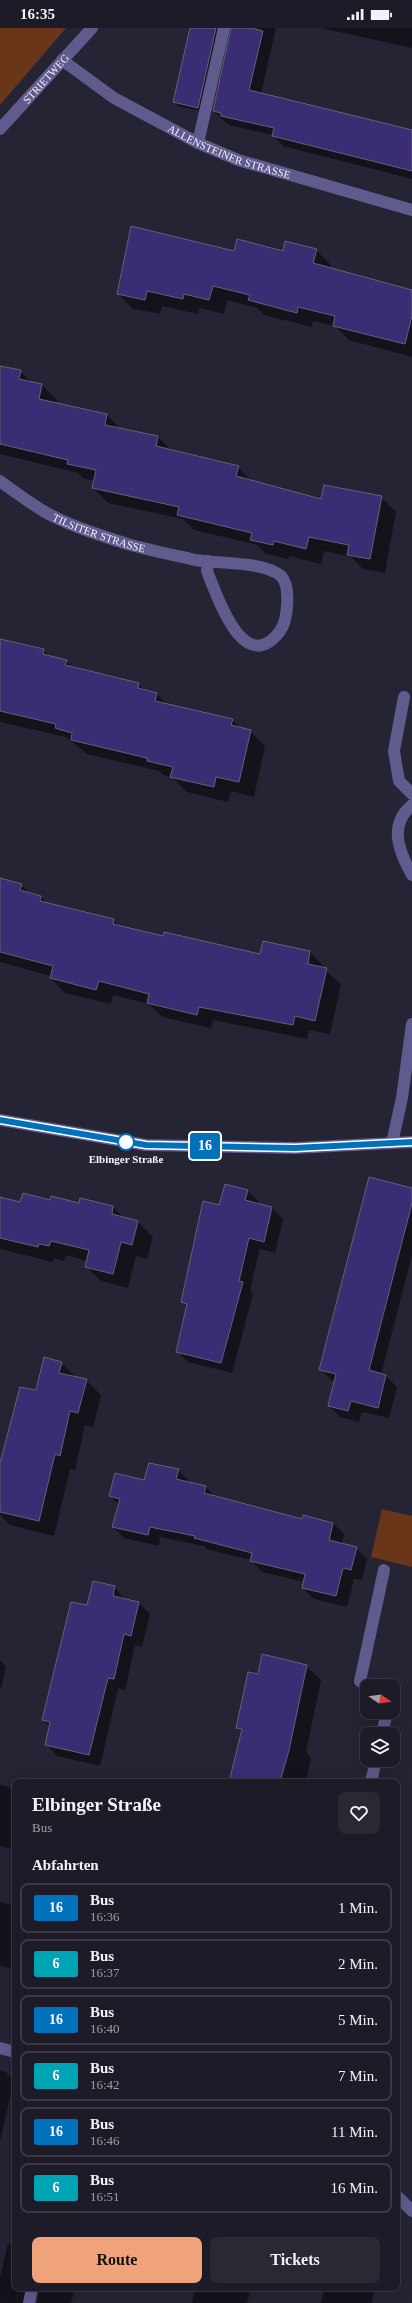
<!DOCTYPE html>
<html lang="de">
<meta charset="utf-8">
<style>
:root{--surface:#1c1b27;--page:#292833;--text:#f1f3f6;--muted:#a0a1a7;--line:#3a3944;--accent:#f0a27a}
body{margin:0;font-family:"Times New Roman",serif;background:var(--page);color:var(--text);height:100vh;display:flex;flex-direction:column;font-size:15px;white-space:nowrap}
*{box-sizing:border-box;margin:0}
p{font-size:13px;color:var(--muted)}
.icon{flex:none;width:22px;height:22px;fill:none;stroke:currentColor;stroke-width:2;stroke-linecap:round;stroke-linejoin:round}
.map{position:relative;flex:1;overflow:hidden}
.side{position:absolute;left:12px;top:1751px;width:388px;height:512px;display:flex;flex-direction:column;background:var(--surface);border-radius:8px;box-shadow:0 4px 16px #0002,0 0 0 1px var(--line)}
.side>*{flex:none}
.badge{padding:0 8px;border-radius:3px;font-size:14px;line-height:26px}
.needle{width:26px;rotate:103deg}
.fabs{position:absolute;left:360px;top:1651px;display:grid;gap:8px}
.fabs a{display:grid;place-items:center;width:40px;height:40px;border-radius:8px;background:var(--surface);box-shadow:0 4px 16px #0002,0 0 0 1px var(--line);font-size:20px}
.map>.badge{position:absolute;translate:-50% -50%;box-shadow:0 0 0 2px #fff}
h2{padding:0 20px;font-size:15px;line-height:36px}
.round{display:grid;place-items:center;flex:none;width:42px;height:42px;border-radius:8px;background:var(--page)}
.overview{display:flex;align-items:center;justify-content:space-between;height:68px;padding:0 20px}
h1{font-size:19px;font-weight:700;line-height:30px}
.cta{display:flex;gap:8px;margin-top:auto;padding:8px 20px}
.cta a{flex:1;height:46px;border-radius:8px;background:var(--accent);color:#111;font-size:16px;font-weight:700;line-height:46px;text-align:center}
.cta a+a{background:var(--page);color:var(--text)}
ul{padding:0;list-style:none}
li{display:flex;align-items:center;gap:12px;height:50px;margin:0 8px 6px;padding:0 12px;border:2px solid var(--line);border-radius:8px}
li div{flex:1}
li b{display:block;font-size:15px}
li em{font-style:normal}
li .badge{min-width:44px;font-weight:700;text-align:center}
.status{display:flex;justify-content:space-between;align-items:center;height:28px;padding:0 20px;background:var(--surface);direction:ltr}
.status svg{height:11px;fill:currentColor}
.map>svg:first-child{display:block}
</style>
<div class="status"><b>16:35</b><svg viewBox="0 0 49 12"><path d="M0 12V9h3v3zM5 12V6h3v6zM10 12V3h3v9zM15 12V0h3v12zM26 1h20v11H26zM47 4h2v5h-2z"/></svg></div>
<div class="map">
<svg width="412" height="2275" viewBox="0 0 412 2275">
<rect width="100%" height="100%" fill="#252434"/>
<!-- green -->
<g fill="#693619">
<polygon points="0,0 66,0 0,77"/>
<polygon points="382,1481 412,1488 412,1539 371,1529"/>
</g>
<!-- shadow -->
<g fill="#0007">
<polygon points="191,0 223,0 202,83 178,78 174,74"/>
<polygon points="232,0 276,0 261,66 412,103 412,151 283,118 273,107 232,98 225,94 214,83"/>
<polygon points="321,0 412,0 412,20"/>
<polygon points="316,222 331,237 330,241 412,263 412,329 349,312 335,298 313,293 312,299 264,287 257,280 227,272 224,286 199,280 198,286 162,278 160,286 133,281 118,266 235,224"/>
<polygon points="0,339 20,343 32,355 42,357 57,372 56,376 107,387 120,401 158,409 172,423 238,439 253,454 322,472 381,469 396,484 385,545 363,541 351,529 324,523 321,536 289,528 288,531 266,526 258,517 194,502 183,491 108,475 93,460 94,453 83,450 78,445 0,426"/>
<polygon points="0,612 44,622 51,629 66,633 74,641 139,656 145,663 157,666 168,677 232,692 241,700 250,703 265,718 254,769 231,763 228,774 187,764 172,749 163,747 159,743 87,726 66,709 0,694"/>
<polygon points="0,851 21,857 31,866 41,869 48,876 114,892 121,899 164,909 261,927 310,924 324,939 324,941 341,956 330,1006 309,1002 307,1011 213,992 211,1000 162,989 149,976 113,967 111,976 65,965 51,950 51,948 0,934"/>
<polygon points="412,1161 412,1227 381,1347 386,1348 397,1359 389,1390 362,1384 359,1394 340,1389 329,1378 335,1353 331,1352 320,1341"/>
<polygon points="248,1163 259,1174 258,1176 272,1180 283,1191 275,1225 260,1221 250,1262 253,1266 232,1345 188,1334 177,1323 187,1279 182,1274 220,1178"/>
<polygon points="0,1170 21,1176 51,1173 80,1176 81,1171 113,1179 125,1191 138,1194 153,1209 147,1231 136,1228 128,1260 101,1253 86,1238 87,1233 66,1227 64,1233 54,1230 53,1234 0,1221"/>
<polygon points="61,1335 76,1349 86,1352 101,1367 93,1399 85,1397 75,1442 70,1441 54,1508 10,1497 0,1487 0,1439 36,1363"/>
<polygon points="178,1442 189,1453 189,1455 206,1459 216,1469 303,1492 333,1495 344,1506 342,1516 356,1520 367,1531 362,1552 354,1551 347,1579 314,1571 303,1560 304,1554 262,1544 251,1532 206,1521 204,1518 160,1509 159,1518 124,1510 113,1499 119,1477 110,1468"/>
<polygon points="115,1559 125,1572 139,1575 150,1586 142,1619 135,1617 125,1662 118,1660 100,1738 57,1728 46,1716 50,1699 43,1692"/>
<polygon points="0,1632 6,1639 1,1661 0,1661"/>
<polygon points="306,1638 321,1652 306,1724 311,1730 306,1754 230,1754 242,1704 237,1699 258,1647"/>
<polygon points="0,1757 15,1761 15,1822 0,1818"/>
<polygon points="0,1874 15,1878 15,1941 0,1938"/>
<polygon points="0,2042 6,2044 14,2052 0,2114"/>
<polygon points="8,2215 15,2217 15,2260 36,2260 30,2275 0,2275 0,2250"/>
<polygon points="40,2260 75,2260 71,2275 37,2275"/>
<polygon points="195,2260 251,2260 247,2275 192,2275"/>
<polygon points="325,2260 375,2260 372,2275 321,2275"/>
</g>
<!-- building -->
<g fill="#3a2d73" stroke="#636275">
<polygon points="190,0 216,0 198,80 173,74"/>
<polygon points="231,0 251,0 263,3 249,62 412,102 412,143 272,108 274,100 221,88 221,85 213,83"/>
<polygon points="131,198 234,223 237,211 283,223 285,213 317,221 313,235 412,262 412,288 405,316 333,298 335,288 298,279 297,285 248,272 250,267 213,258 209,272 184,266 183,271 147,263 145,272 117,266"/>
<polygon points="0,338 21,342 19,351 42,356 39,371 107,386 105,397 158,408 156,418 239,438 236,448 321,471 324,457 382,468 370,531 347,527 349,517 309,509 306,521 274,513 273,517 250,512 252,505 177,487 179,479 92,460 96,442 67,436 68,432 0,416"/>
<polygon points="0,611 44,621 43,626 67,632 65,637 139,655 138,660 157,665 155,673 233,691 231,697 251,702 239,754 216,749 214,759 170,749 173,739 147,733 147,730 71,712 72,705 55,700 56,696 0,683"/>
<polygon points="0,850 22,856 20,862 41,868 40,873 114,891 113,896 163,908 164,904 260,926 263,913 310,923 308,936 327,940 315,993 295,988 293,997 199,979 197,987 147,975 149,966 99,953 96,962 50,950 53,938 0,924"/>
<polygon points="369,1149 412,1160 412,1175 369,1342 386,1347 378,1380 351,1373 348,1383 328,1378 336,1346 319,1342"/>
<polygon points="225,1156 248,1162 245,1172 272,1179 264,1214 249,1210 239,1253 243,1254 221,1335 176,1324 187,1276 181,1274 203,1173 219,1177"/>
<polygon points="23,1165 50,1172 51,1168 79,1175 80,1170 113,1178 112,1186 138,1193 132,1217 121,1214 113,1246 85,1239 89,1222 51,1213 49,1218 39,1216 38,1219 0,1210 0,1169 20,1174"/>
<polygon points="44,1329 62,1334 59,1345 87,1351 78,1385 70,1383 60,1428 55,1426 39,1493 0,1484 0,1435 20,1359 36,1362"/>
<polygon points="149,1435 179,1441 176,1451 206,1458 204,1465 302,1491 303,1487 333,1495 329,1512 357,1519 351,1542 343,1540 336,1568 302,1560 305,1546 250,1533 252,1525 194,1510 195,1508 150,1499 148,1507 112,1499 120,1471 109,1468 115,1445 144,1452"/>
<polygon points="93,1553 115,1558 113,1568 139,1574 131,1608 124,1606 114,1651 108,1650 89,1727 45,1717 50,1694 42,1692 71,1574 87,1577"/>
<polygon points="262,1626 307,1637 289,1722 280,1754 229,1754 242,1701 236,1700 248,1644 258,1646"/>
</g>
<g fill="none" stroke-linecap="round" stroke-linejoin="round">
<!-- minor -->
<g stroke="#5f5b8d" stroke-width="12">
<path id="s1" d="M62,32L114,70L198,115L238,132L412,182"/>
<path id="s2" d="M0,101L92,0"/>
<polyline points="198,115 224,0"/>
<path id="s3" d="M0,453C15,464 30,475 45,484C70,498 100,507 127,516C149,522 173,527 195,532C218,536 264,533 281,548C291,558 288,592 280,603C244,651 217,568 207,543L208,533"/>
<polyline points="404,669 394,723 399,753 412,766"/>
<path d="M412,777C388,797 399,824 412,847"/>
<polyline points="0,1092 146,1117 295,1120 412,1114"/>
<polyline points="392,1115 402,1070 412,996"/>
<polyline points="367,1658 360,1653 384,1542"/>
<polyline points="382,1706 387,1684"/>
<polyline points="371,1754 376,1732"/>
<polyline points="0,2020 15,2024"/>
<polyline points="397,2168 412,2183"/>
<polyline points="29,2275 32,2260"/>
</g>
</g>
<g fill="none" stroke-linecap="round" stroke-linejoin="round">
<!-- line casing -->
<g stroke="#fff" stroke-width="9">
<polyline id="line" points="0,1092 146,1117 295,1120 412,1114"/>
</g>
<!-- line -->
<use href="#line" stroke="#0072bc" stroke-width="6"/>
</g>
<!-- markers -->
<circle fill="#fff" stroke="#0072bc" stroke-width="2" cx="126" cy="1114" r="8"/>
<g text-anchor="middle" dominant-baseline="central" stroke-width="3" stroke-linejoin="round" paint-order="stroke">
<!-- street labels -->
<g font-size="11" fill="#f3f3fe" stroke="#252434">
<text stroke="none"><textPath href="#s2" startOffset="68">STRIETWEG</textPath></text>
<text stroke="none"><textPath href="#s1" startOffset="192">ALLENSTEINER STRASSE</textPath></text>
<text stroke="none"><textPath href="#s3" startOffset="113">TILSITER STRASSE</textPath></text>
</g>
<!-- stop labels -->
<g font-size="11" font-weight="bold" fill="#f3f3fe" stroke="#252434">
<text x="126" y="1131">Elbinger Straße</text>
</g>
</g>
</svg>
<div class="fabs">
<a><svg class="needle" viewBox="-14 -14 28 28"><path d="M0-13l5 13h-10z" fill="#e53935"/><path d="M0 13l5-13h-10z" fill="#a0a1a7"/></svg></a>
<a><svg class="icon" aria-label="layers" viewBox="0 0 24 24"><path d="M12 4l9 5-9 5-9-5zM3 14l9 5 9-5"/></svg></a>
</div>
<b class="badge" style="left:205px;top:1118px;background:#0072bc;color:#fff">16</b>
<section class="side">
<div class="overview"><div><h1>Elbinger Straße</h1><p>Bus</p></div><a class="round"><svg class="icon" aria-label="heart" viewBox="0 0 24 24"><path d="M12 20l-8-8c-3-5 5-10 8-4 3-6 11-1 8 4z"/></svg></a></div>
<h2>Abfahrten</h2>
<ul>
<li><span class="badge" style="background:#0072bc;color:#fff">16</span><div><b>Bus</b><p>16:36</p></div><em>1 Min.</em></li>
<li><span class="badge" style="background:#00a3b4;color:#fff">6</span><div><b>Bus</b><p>16:37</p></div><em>2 Min.</em></li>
<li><span class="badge" style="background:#0072bc;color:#fff">16</span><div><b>Bus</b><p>16:40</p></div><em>5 Min.</em></li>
<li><span class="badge" style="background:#00a3b4;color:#fff">6</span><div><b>Bus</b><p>16:42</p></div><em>7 Min.</em></li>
<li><span class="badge" style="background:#0072bc;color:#fff">16</span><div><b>Bus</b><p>16:46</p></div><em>11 Min.</em></li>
<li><span class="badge" style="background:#00a3b4;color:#fff">6</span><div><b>Bus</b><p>16:51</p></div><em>16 Min.</em></li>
</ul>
<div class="cta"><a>Route</a><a>Tickets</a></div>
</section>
</div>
